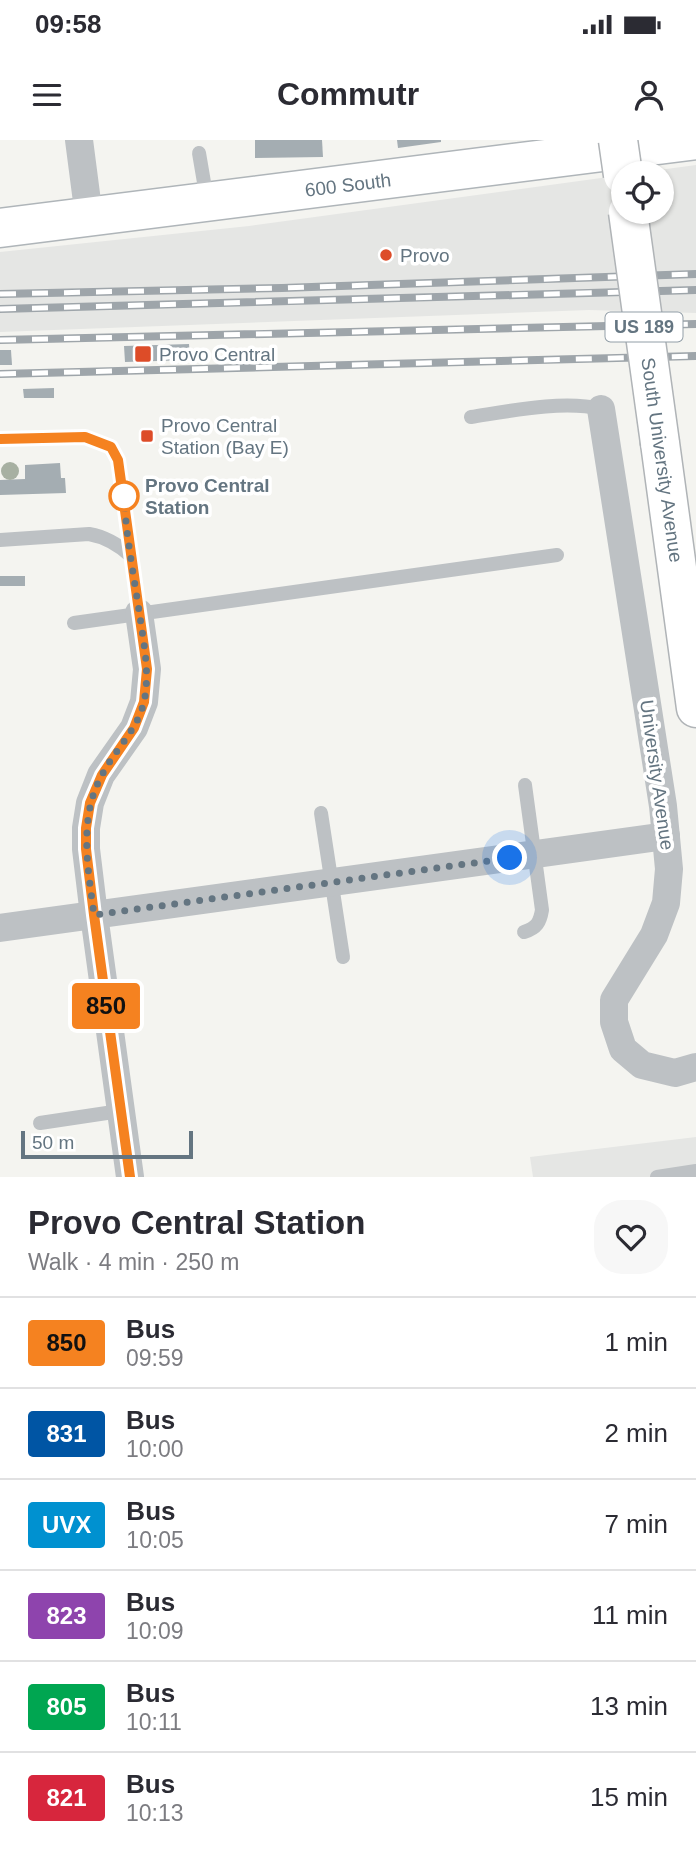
<!DOCTYPE html>
<meta charset="utf-8">
<style>
:root{--surface:#fff;--page:#f7f7f7;--text:#2b2b33;--muted:#7c7c81;--line:#e1e1e2}
body{margin:0;font-family:Arial,sans-serif;background:var(--page);color:var(--text);height:100vh;display:flex;flex-direction:column;font-size:26px;white-space:nowrap}
*{box-sizing:border-box;margin:0}
p{font-size:23px;color:var(--muted)}
.icon{flex:none;width:38px;height:38px;fill:none;stroke:currentColor;stroke-width:2;stroke-linecap:round;stroke-linejoin:round}
.map{position:relative;height:1037px;overflow:hidden}
.side{display:flex;flex-direction:column;background:var(--surface);flex:1}
.side>*{flex:none}
.badge{padding:0 14px;border-radius:5px;font-size:24px;line-height:46px}
.tools{position:absolute;left:611px;top:21px;display:grid;gap:14px}
.tools a{display:grid;place-items:center;width:63px;height:63px;border-radius:50%;background:var(--surface);box-shadow:0 2px 5px #0004;font-size:35px}
.scale{position:absolute;left:21px;bottom:18px;width:172px;box-sizing:border-box;padding-left:7px;border:4px solid #647581;border-top:0;font-size:19px;line-height:24px;white-space:nowrap;color:#647581;-webkit-text-stroke:5px #fff;paint-order:stroke}
.you{position:absolute;width:35px;height:35px;margin:-18px;border:5px solid #fff;border-radius:50%;background:#1a73e8;box-shadow:0 0 0 10px #1a73e833}
.map>.badge{position:absolute;translate:-50% -50%;box-shadow:0 0 0 4px #fff}
.round{display:grid;place-items:center;flex:none;width:74px;height:74px;border-radius:28px;background:var(--page)}
.overview{display:flex;align-items:center;justify-content:space-between;height:119px;padding:0 28px}
h1{font-size:33px;font-weight:800;line-height:52px}
ul{padding:0;list-style:none}
li{display:flex;align-items:center;gap:21px;height:91px;padding:0 28px;border-top:2px solid var(--line)}
li div{flex:1}
li b{display:block;font-size:26px}
li em{font-style:normal}
li .badge{min-width:77px;font-weight:700;text-align:center}
.status{display:flex;justify-content:space-between;align-items:center;height:49px;padding:0 35px;background:var(--surface);direction:ltr}
.status svg{height:19px;fill:currentColor}
header{display:flex;justify-content:space-between;align-items:center;height:91px;padding:0 28px;background:var(--surface);font-size:32px;font-weight:800}
.map>svg:first-child{display:block}
</style>
<div class="status"><b>09:58</b><svg viewBox="0 0 49 12"><path d="M0 12V9h3v3zM5 12V6h3v6zM10 12V3h3v9zM15 12V0h3v12zM26 1h20v11H26zM47 4h2v5h-2z"/></svg></div>
<header><svg class="icon" aria-label="menu" viewBox="0 0 24 24"><path d="M4 6h16M4 12h16M4 18h16"/></svg>Commutr<svg class="icon" aria-label="person" viewBox="0 0 24 24"><circle cx="12" cy="8" r="4"/><path d="M4 21q1-7 8-7t8 7"/></svg></header>
<div class="map">
<svg width="696" height="1037" viewBox="0 0 696 1037">
<rect width="100%" height="100%" fill="#f4f4f0"/>
<!-- built -->
<g fill="#e5e6e4">
<polygon points="696,25 696,173 589,170 0,192 0,112 249,86 623,35 623,72 662,72 662,33 637,33"/>
<polygon points="696,997 696,1037 533,1037 530,1017"/>
</g>
<!-- building -->
<g fill="#a4adb2">
<polygon points="255,0 322,0 323,17 255,18"/>
<polygon points="397,0 441,0 441,2 398,8"/>
<polygon points="189,204 190,220 125,222 124,206"/>
<polygon points="0,210 11,210 12,225 0,225"/>
<polygon points="54,248 54,258 24,258 23,249"/>
<polygon points="60,323 61,338 65,338 66,353 0,355 0,340 25,339 25,325"/>
<rect x="0" y="436" width="25" height="10"/>
</g>
<g fill="none" stroke-linecap="round" stroke-linejoin="round">
<!-- secondary casing -->
<g stroke="#afb5b9" stroke-width="41">
<polyline id="secondary" points="0,88 696,0"/>
</g>
<!-- highway casing -->
<g stroke="#b0b4b7" stroke-width="41">
<polyline id="highway" points="660,303 696,568"/>
</g>
<!-- lane -->
<g stroke="#bdc1c4" stroke-width="14">
<polyline points="199,13 207,60"/>
<path d="M471,277C510,271 563,260 601,269"/>
<polyline points="0,299 85,297 111,307 118,320 139,473"/>
<path d="M0,400L89,394C106,397 118,404 131,416"/>
<polyline points="74,483 557,415"/>
<polyline points="321,673 343,817"/>
<path d="M524,792C537,788 540,782 542,770L525,645"/>
<polyline points="40,983 120,971"/>
<polyline points="657,1037 696,1031"/>
</g>
<!-- street -->
<g stroke="#bdc1c4" stroke-width="28">
<polyline points="79,0 89,77"/>
<polyline points="601,269 663,666 669,729 666,763 654,795 614,860 614,882 623,909 642,925 675,933 696,927"/>
<polyline points="0,788 666,696"/>
<polyline points="130,1037 94,775 86,709 86,688 90,663 101,635 134,588 144,562 147,529 139,473"/>
</g>
<!-- secondary -->
<use href="#secondary" stroke="#fff" stroke-width="38"/>
<!-- highway -->
<use href="#highway" stroke="#fff" stroke-width="38"/>
<!-- rail casing -->
<g stroke="#9ea5aa" stroke-width="8">
<g id="rail">
<polyline points="0,154 282,148 696,134"/>
<polyline points="0,169 696,150"/>
<polyline points="0,200 696,184"/>
<polyline points="0,234 696,216"/>
</g>
</g>
<!-- rail -->
<use href="#rail" stroke="#fff" stroke-width="5" stroke-dasharray="16" stroke-linecap="butt"/>
<!-- highway-bridge casing -->
<g stroke="#b0b4b7" stroke-width="41" stroke-linecap="butt">
<g id="highway-bridge">
<polyline points="618,0 623,35"/>
<polyline points="628,72 660,303"/>
</g>
</g>
<!-- highway-bridge -->
<use href="#highway-bridge" stroke="#fff" stroke-width="38"/>
</g>
<!-- trees -->
<circle fill="#a7b0a2" cx="10" cy="331" r="9"/>
<g fill="none" stroke-linecap="round" stroke-linejoin="round">
<!-- line casing -->
<g stroke="#fff" stroke-width="16">
<polyline id="line" points="0,299 85,297 111,307 118,320 147,529 144,562 134,588 102,635 90,663 86,688 86,709 94,775 130,1037"/>
</g>
<!-- line -->
<use href="#line" stroke="#f58220" stroke-width="10"/>
<!-- walk -->
<path stroke="#647581" stroke-width="7" stroke-dasharray="0 12.6" d="M124,356C126,396 134,437 140,477C144,505 150,533 144,562C137,591 115,609 102,635C78,678 88,728 94,775L510,718"/>
</g>
<!-- markers -->
<g fill="#dd4c28" stroke="#fff" stroke-width="2.5">
<circle cx="386" cy="115" r="7"/>
<rect x="134" y="205" width="18" height="18" rx="3.5"/>
<rect x="140" y="289" width="14" height="14" rx="3.5"/>
</g>
<circle fill="#fff" stroke="#f58220" stroke-width="3.5" cx="124" cy="356" r="14"/>
<g text-anchor="middle" dominant-baseline="central" stroke-width="7" stroke-linejoin="round" paint-order="stroke">
<!-- shield labels -->
<rect fill="#fff" stroke="#929ea7" stroke-width="2" x="605.5" y="172.5" width="77" height="29" rx="5"/>
<g font-size="18" font-weight="bold" fill="#647581">
<text x="644" y="187">US 189</text>
</g>
<!-- street labels -->
<g font-size="19" fill="#647581" stroke="#fff">
<text transform="translate(348 45) rotate(-7)">600 South</text>
<text transform="translate(662 320) rotate(82)">South University Avenue</text>
<text transform="translate(657 635) rotate(82)">University Avenue</text>
</g>
<!-- poi labels -->
<g font-size="19" fill="#647581" stroke="#fff" text-anchor="start">
<text x="400" y="115">Provo</text>
<text x="159" y="214">Provo Central</text>
<text x="161" y="285">Provo Central<tspan x="161" dy="22">Station (Bay E)</tspan></text>
</g>
<!-- stop labels -->
<g font-size="19" font-weight="bold" fill="#647581" stroke="#fff" text-anchor="start">
<text x="145" y="345">Provo Central<tspan x="145" dy="22">Station</tspan></text>
</g>
</g>
</svg>
<div class="tools">
<a><svg class="icon" aria-label="locate" viewBox="0 0 24 24"><circle cx="12" cy="12" r="6"/><path d="M12 2v4M12 18v4M2 12h4M18 12h4"/></svg></a>
</div>
<div class="scale">50 m</div>
<div class="you" style="left:510px;top:718px"></div>
<b class="badge" style="left:106px;top:866px;background:#f58220;color:#111">850</b>
</div>
<section class="side">
<div class="overview"><div><h1>Provo Central Station</h1><p>Walk · 4 min · 250 m</p></div><a class="round"><svg class="icon" aria-label="heart" viewBox="0 0 24 24"><path d="M12 20l-8-8c-3-5 5-10 8-4 3-6 11-1 8 4z"/></svg></a></div>
<ul>
<li><span class="badge" style="background:#f58220;color:#111">850</span><div><b>Bus</b><p>09:59</p></div><em>1 min</em></li>
<li><span class="badge" style="background:#0055a4;color:#fff">831</span><div><b>Bus</b><p>10:00</p></div><em>2 min</em></li>
<li><span class="badge" style="background:#0091d0;color:#fff">UVX</span><div><b>Bus</b><p>10:05</p></div><em>7 min</em></li>
<li><span class="badge" style="background:#8e44ad;color:#fff">823</span><div><b>Bus</b><p>10:09</p></div><em>11 min</em></li>
<li><span class="badge" style="background:#00a651;color:#fff">805</span><div><b>Bus</b><p>10:11</p></div><em>13 min</em></li>
<li><span class="badge" style="background:#d7263d;color:#fff">821</span><div><b>Bus</b><p>10:13</p></div><em>15 min</em></li>
</ul>
</section>
